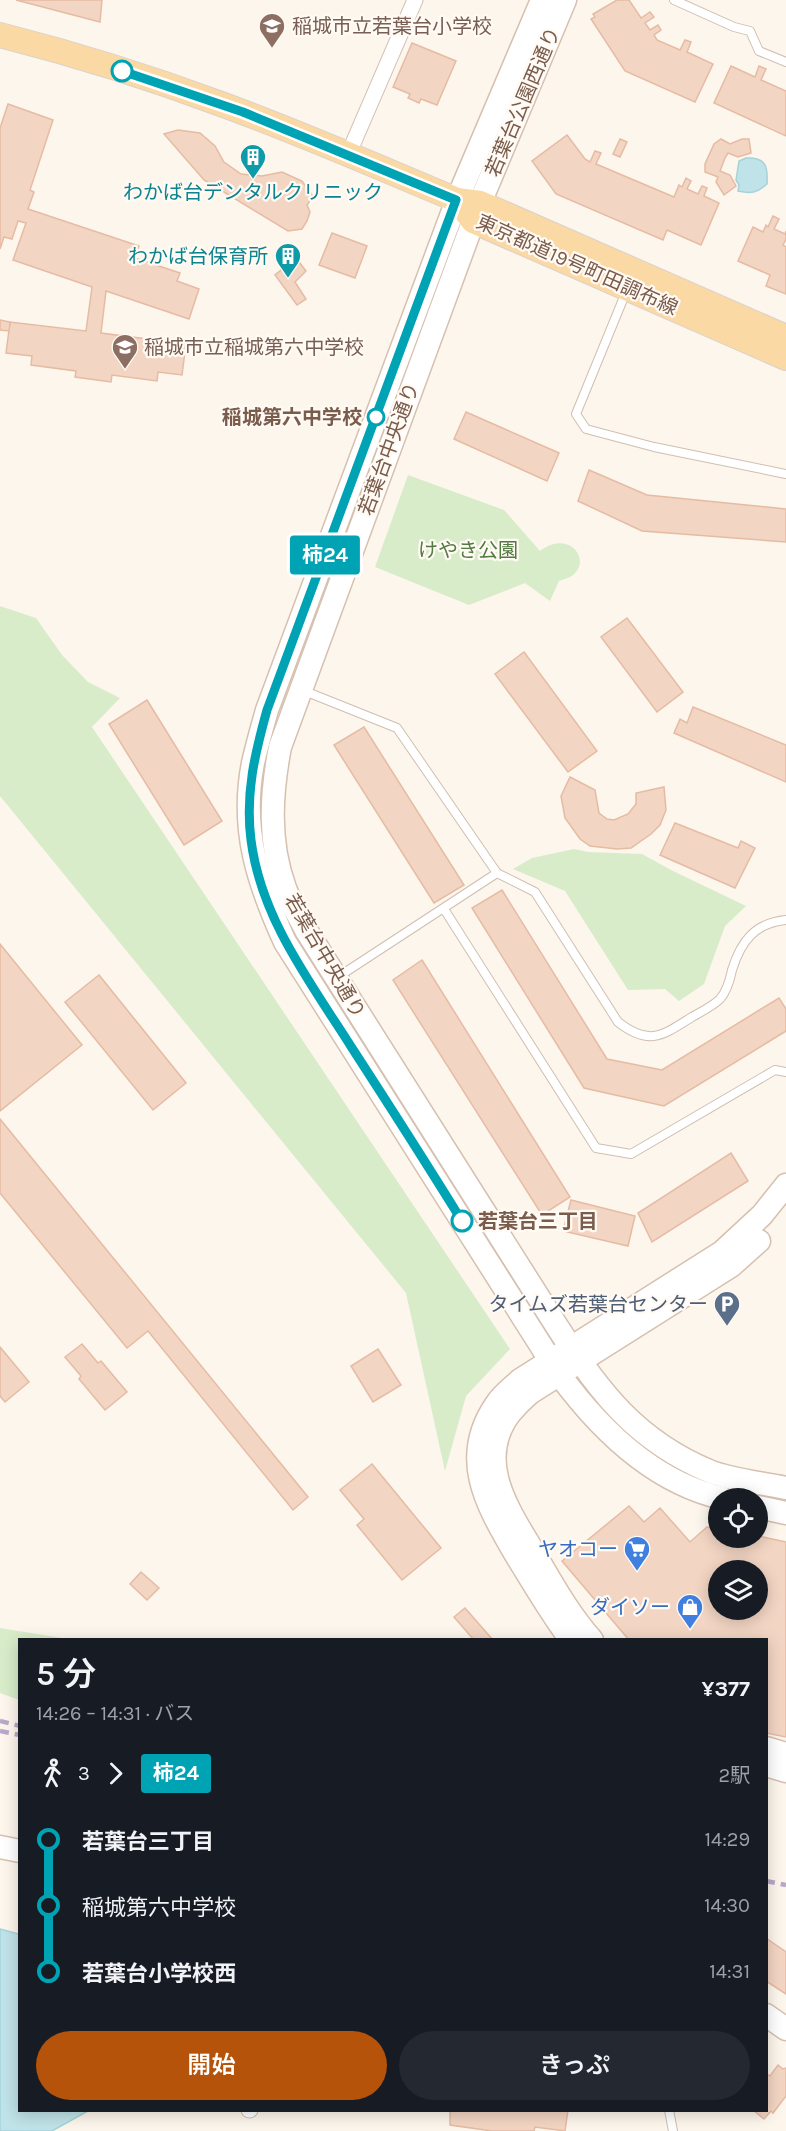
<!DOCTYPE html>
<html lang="ja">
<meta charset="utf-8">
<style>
:root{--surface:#171b24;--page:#242831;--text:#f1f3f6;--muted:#9ea1a6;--accent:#b45309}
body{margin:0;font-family:Karla,"Noto Sans JP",sans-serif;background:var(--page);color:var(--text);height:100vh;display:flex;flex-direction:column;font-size:22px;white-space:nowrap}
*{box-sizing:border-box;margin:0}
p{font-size:20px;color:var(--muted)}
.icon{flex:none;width:33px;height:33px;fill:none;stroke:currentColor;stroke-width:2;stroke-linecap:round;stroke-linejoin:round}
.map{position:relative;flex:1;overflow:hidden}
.sheet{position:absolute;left:18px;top:1638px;width:750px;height:474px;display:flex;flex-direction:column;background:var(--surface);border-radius:0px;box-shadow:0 3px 15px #0003}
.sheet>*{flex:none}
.badge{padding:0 12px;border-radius:4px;font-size:21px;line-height:39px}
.controls{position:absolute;left:708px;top:1488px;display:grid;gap:12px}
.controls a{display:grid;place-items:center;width:60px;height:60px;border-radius:50%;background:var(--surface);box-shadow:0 3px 15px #0003;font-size:30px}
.map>.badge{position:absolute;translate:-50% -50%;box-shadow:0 0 0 3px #fff}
.legs{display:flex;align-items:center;gap:9px;height:66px;padding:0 18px;font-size:20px}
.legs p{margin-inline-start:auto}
.head{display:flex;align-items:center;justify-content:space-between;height:102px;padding:0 18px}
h1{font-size:33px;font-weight:600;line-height:45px}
.primary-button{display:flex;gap:12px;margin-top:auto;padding:12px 18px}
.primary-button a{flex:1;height:69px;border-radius:36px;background:var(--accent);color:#fff;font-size:24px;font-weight:600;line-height:69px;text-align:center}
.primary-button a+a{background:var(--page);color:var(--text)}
ul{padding:0 18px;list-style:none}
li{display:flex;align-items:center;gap:21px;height:66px;font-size:22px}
li i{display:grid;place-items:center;width:9px;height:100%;margin:0 8px;background:currentColor}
li i::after{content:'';width:15px;height:15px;margin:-8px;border:4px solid;border-radius:50%;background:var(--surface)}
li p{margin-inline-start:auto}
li:first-child i{background:linear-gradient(#0000 50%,currentColor 0)}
li:last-child i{background:linear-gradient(currentColor 50%,#0000 0)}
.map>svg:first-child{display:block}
</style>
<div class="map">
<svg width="786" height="2131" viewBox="0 0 786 2131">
<rect width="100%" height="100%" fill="#fdf6ec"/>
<!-- green -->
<g fill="#d8ecc9">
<path d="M408,475L504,510L540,551C569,529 592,560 573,575C569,578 564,579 559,581L550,601L525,583L469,605L375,567Z"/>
<polygon points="0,606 36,618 62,655 88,682 120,698 92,727 510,1349 466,1396 445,1471 406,1293 0,796"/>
<polygon points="574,849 588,852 642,854 671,870 746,906 725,926 704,984 679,1001 665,989 628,990 565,891 513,869 532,858"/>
<polygon points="0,1628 68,1639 20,1640 19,1700 0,1693"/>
</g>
<!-- water -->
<g fill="#bfe3e8" stroke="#a5d3da" stroke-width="1.5">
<path d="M746,158C766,157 768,166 767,184C757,193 751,194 738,191L739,185L736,180L739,161Z"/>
<polygon points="0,1929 19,1934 20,2110 88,2111 52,2131 0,2131"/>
</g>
<!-- building -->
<g fill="#f3d5c3" stroke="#e6bba3" stroke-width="1.5" fill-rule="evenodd">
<polygon points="16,0 102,0 100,22"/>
<polygon points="617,0 629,0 641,18 650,12 654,17 645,23 650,30 658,25 661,30 654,35 657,40 680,50 685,40 691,42 687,52 713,64 695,102 625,71 591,19 595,17 593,14"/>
<polygon points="412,43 456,61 437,105 421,99 419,103 408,98 410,94 393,87"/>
<polygon points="731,66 755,77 759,66 766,69 761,80 786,91 786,136 714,103"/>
<polygon points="8,104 53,120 30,190 34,192 28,209 139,246 135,258 180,273 177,281 199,289 189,319 106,291 101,333 186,344 182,375 158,372 157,381 112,375 111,382 75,377 76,371 31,365 32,356 6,353 10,322 86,331 92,287 13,260 26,223 18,221 12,239 4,237 0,249 0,128"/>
<polygon points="178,130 200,133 215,146 224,162 241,174 262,176 282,172 302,181 313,196 307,205 310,212 307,221 302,229 288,231 204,180 164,134"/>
<polygon points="567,135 585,159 590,162 595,151 601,153 596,164 674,197 679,185 682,187 686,178 691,181 687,189 698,194 702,186 707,188 704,196 719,203 701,245 667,230 663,240 556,194 532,161"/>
<polygon points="620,139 627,142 620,157 613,154"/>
<polygon points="721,139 730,144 742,139 749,139 751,153 738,157 728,153 725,158 720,171 730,175 736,186 724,195 716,182 718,177 705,172 705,164 714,144"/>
<polygon points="773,216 779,219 774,229 785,234 786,231 786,239 783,245 786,247 786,294 766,286 770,275 738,261 753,227 763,232 766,225 768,227"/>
<polygon points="332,233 367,246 355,278 319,265"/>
<polygon points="296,258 306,271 295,282 306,299 297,305 275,275"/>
<polygon points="0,320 10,322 9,331 0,330"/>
<polygon points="466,412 559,453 547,481 454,439"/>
<polygon points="589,470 647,495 786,509 786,542 642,531 578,501"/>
<polygon points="627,618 683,692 657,712 601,637"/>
<polygon points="524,652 597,751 568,772 495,674"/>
<polygon points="147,700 222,821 184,845 109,724"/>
<polygon points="693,707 786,745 786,782 674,733 680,719 687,723"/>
<polygon points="364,727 464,885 434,903 334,745"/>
<polygon points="570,777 595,790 599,813 607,819 614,820 628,814 636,804 636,793 664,787 666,810 660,825 651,834 631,848 617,849 590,846 580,839 565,818 561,796"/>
<polygon points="675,823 738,848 741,841 755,848 735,888 660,855"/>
<polygon points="502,890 607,1059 662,1070 779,998 786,1009 786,1031 664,1106 584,1088 472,908"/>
<polygon points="0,944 82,1045 0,1111"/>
<polygon points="422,960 570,1197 542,1215 393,980"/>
<polygon points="99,975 186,1083 153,1110 65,1002"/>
<polygon points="0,1119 308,1497 293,1510 148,1331 127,1348 0,1193"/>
<polygon points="731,1153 748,1181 652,1242 638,1213"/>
<polygon points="571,1200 635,1216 628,1246 563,1231"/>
<polygon points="82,1344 98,1363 101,1361 127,1392 105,1410 79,1379 81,1376 65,1357"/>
<polygon points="0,1347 29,1382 5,1402 0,1396"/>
<polygon points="378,1349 401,1385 373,1402 351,1366"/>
<polygon points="372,1464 441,1548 402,1580 357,1525 364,1519 340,1490"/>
<path d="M629,1506L644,1522L660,1508L690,1542L707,1527L718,1529V1538L758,1536L786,1542V1737L766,1733V1640H629L562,1561ZM718,1570H758V1610H718Z"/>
<polygon points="141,1572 159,1588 147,1600 130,1584"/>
<polygon points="465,1608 493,1640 474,1640 454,1617"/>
<polygon points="766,1938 786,1952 786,1994 766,1981"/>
<polygon points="778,2065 783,2069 786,2068 786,2096 773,2113 771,2111 764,2119 753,2110 766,2110 766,2073 770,2076"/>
<polygon points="450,2110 568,2110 565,2131 535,2127 534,2131 492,2131 450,2125"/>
</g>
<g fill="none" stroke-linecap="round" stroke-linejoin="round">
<!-- lane casing -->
<g stroke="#d1beb0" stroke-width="10">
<g id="lane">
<polyline points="674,0 734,27 750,31 759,51 786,62"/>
<polyline points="626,292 576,414 586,429 654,447 786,474"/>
<path d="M302,690L397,728L497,873L535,892L618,1022C650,1047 663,1035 692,1017C701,1012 713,1006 720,999C727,991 730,980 732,970C741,941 755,923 786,920"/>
<polyline points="444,909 596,1148 631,1154 775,1070 786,1072"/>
<polyline points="338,977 497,873"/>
<polyline points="669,2110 673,2131"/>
</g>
</g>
<!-- street casing -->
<g stroke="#d1beb0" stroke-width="17">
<g id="street">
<polyline points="348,155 415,0"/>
<polyline points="249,2110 250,2110"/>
</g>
</g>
<!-- secondary casing -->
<g stroke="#d6c0b0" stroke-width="25">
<g id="secondary">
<path d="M542,0L457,200L267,710C262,728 257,745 253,763C240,829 258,883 285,942L559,1374C600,1430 653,1482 722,1498"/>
<path d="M565,0L480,203L280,747C271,794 268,842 285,888C290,903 299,916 306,930L558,1328C599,1392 637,1441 709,1471C730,1480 763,1483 786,1488"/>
<polyline points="758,1507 786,1513"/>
<path d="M571,1640C550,1612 534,1584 516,1555C487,1505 458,1458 497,1403C503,1394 513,1387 520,1380L722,1252L762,1215L786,1185"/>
<path d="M592,1640C569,1614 553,1585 536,1556C510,1512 473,1462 510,1413C516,1406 523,1399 530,1393L731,1266L759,1241"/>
<polyline points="766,1748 786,1754"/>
<polyline points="766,1765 786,1771"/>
<polyline points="0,1847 20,1851"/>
<polyline points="766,2015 786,2029"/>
</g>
</g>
<!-- primary casing -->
<g stroke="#dad1cd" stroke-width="26">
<g id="primary">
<path d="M0,35C75,54 149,77 221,104C301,133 378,167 457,200L473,221L786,358"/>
<polyline points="457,200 480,203 786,337"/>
</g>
</g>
<!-- lane -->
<use href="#lane" stroke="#fff" stroke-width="8"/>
<!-- street -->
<use href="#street" stroke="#fff" stroke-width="15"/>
<!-- secondary -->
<use href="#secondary" stroke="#fff" stroke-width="22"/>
<!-- primary -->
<use href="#primary" stroke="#fbd9a5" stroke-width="24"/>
<!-- rail -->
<g stroke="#b9a8c9" stroke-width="4.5" stroke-dasharray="9 6" stroke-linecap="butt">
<polyline points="0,1721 20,1726"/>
<polyline points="0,1731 20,1735"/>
<polyline points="766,1881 786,1885"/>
</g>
</g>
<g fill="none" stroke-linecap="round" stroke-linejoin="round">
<!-- line-1 casing -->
<g stroke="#fff" stroke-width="14">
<path id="line-1" d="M122,71L243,112L456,200L267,710C255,753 245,794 251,840C261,919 311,983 352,1048C389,1105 426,1163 462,1221"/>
</g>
<!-- line-1 -->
<use href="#line-1" stroke="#00a3b4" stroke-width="9"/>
</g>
<!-- icons -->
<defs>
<g id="school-pin" transform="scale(1.35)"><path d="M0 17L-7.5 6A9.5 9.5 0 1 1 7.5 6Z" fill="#8d6e63" stroke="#fffaf3"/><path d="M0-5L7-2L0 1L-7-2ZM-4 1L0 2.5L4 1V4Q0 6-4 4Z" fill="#fff"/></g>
<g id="building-pin" transform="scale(1.35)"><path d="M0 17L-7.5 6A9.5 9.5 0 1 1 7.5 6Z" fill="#0f9aa8" stroke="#fffaf3"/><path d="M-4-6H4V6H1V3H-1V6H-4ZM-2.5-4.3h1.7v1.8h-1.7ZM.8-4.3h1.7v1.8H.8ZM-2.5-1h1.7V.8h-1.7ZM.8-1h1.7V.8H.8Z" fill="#fff"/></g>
<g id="parking-pin" transform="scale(1.35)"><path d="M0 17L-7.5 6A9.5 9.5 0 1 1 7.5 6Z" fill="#5c6f8a" stroke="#fffaf3"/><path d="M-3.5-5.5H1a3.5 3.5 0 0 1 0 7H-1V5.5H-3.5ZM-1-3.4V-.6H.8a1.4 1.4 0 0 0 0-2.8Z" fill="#fff"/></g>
<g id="supermarket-pin" transform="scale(1.35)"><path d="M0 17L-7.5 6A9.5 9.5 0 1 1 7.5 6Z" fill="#3f7fe0" stroke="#fffaf3"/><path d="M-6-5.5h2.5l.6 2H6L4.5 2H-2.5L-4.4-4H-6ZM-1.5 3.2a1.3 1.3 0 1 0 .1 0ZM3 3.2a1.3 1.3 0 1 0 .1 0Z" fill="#fff"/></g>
<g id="shop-pin" transform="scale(1.35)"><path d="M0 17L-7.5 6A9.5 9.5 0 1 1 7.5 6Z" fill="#3f7fe0" stroke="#fffaf3"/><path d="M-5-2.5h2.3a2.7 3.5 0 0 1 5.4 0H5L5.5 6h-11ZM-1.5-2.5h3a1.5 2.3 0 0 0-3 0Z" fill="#fff"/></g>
</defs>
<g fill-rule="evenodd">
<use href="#school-pin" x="272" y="26"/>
<use href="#building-pin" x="253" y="157"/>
<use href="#building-pin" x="288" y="256"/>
<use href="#school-pin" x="125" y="347"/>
<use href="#parking-pin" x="727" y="1304"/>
<use href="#supermarket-pin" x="637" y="1549"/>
<use href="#shop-pin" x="690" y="1607"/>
</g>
<!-- markers -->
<g fill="#fff" stroke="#00a3b4" stroke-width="3">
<circle cx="122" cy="71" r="10"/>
<circle cx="376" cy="417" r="8"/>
<circle cx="462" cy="1221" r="10"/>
</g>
<g text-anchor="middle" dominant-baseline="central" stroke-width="4.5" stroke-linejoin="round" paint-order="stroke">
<!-- education labels -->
<g font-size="20" fill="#785e54" stroke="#fffaf3" text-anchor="start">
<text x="292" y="26">稲城市立若葉台小学校</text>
<text x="144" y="347">稲城市立稲城第六中学校</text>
</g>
<!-- street labels -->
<g font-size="20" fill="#7a5c4d" stroke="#fffaf3">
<text transform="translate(523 102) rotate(-67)">若葉台公園西通り</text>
<text transform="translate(577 265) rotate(24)">東京都道19号町田調布線</text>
<text transform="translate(389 449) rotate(-70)">若葉台中央通り</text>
<text transform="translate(325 956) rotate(60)">若葉台中央通り</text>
</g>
<!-- culture labels -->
<g font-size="20" fill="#0d838f" stroke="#fffaf3">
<text x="253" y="192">わかば台デンタルクリニック</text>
<text x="268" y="256" text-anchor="end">わかば台保育所</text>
</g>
<!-- stop labels -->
<g font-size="20" font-weight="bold" fill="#7a5c4d" stroke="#fffaf3" text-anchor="end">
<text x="362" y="417">稲城第六中学校</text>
<text x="478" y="1221" text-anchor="start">若葉台三丁目</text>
</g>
<!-- park labels -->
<g font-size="20" fill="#537a41" stroke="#fffaf3">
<text x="468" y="550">けやき公園</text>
</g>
<!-- service labels -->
<g font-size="20" fill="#4e5e75" stroke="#fffaf3" text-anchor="end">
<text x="708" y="1304">タイムズ若葉台センター</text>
</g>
<!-- shop labels -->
<g font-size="20" fill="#366cbe" stroke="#fffaf3" text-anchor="end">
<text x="618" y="1549">ヤオコー</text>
<text x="670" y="1607">ダイソー</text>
</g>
</g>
</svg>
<div class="controls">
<a><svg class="icon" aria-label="locate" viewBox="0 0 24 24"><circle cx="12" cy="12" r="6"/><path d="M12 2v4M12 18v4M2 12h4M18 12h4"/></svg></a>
<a><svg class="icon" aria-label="layers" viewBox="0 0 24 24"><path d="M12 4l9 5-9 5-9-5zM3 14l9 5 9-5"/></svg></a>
</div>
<b class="badge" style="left:325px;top:555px;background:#00a3b4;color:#fff">柿24</b>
<section class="sheet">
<div class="head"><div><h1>5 分</h1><p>14:26 – 14:31 · バス</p></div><b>¥377</b></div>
<div class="legs"><svg class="icon" aria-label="walk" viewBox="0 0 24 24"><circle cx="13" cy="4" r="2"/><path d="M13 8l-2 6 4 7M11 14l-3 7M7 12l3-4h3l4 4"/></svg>3<svg class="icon" aria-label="forward" viewBox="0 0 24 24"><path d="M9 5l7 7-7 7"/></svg><b class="badge" style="background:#00a3b4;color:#fff">柿24</b><p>2駅</p></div>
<ul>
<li><i style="color:#00a3b4"></i><b>若葉台三丁目</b><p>14:29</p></li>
<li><i style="color:#00a3b4"></i><span>稲城第六中学校</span><p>14:30</p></li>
<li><i style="color:#00a3b4"></i><b>若葉台小学校西</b><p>14:31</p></li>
</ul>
<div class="primary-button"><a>開始</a><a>きっぷ</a></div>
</section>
</div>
